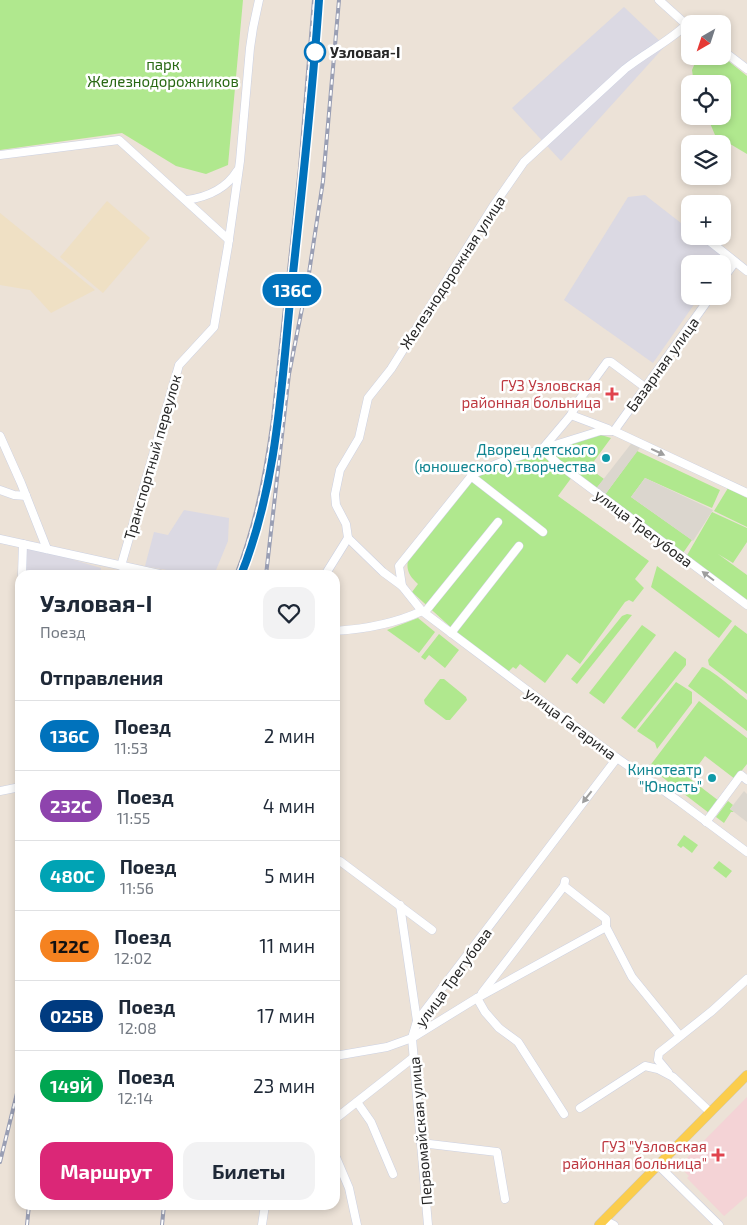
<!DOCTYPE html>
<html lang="ru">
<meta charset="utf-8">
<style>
:root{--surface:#fff;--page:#f2f2f3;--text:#1f2937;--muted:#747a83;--line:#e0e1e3;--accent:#db2777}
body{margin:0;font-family:"Exo 2",sans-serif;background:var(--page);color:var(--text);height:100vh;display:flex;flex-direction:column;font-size:19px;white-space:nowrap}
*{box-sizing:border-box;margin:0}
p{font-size:16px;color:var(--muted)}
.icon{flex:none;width:28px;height:28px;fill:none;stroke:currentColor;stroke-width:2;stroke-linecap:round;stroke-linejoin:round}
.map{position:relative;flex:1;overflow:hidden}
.side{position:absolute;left:15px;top:570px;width:325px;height:640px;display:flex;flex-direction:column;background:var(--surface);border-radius:15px;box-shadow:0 2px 8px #0003}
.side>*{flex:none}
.badge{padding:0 10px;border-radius:16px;font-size:18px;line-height:32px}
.needle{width:32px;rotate:219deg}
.fabs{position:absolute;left:681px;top:15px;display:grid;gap:10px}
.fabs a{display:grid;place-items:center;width:50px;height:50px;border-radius:10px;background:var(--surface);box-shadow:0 2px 8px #0003;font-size:25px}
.map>.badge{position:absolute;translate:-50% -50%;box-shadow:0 0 0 2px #fff}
h2{padding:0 25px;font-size:19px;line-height:45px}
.round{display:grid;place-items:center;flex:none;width:52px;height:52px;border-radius:15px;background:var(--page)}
.head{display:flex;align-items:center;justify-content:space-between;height:85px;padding:0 25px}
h1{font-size:24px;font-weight:700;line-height:38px}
.button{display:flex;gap:10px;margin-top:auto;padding:10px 25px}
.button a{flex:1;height:58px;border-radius:15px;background:var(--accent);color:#fff;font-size:20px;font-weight:700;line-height:58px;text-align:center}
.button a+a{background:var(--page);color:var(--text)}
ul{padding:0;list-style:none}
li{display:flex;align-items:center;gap:15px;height:70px;padding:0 25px;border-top:1px solid var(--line)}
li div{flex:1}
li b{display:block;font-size:19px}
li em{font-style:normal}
li .badge{min-width:55px;font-weight:700;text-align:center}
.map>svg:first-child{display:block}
</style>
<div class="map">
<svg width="747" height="1225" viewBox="0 0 747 1225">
<rect width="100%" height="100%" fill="#ece2d7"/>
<!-- industrial -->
<g fill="#dbd9e3">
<polygon points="624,7 665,46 561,161 512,108"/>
<polygon points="645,195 690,230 690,236 698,236 727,259 723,265 722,264 690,264 690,296 700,296 653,363 564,300 628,197"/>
<polygon points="184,510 229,518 228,541 214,575 194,575 145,566 154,532 168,535"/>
<polygon points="25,546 60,554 74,560 101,568 101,575 25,575"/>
</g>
<!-- education -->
<g fill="#efe0c4">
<polygon points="107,201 150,238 103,293 60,257"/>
<polygon points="0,213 95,290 51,313 30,290 0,285"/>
</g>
<!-- medical -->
<polygon fill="#f4d3d6" points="747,1097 747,1196 724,1216 687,1178 689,1176 683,1170 688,1165 684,1161"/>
<!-- green -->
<g fill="#b0e88e">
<polygon points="0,0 243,0 228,165 206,174 176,166 122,133 0,150"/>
<polygon points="698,56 722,56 747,76 747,154 715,135 707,116 722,116 722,84 694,84 692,70"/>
<polygon points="601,435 611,438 589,468 604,479 595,490 545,451"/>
<polygon points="637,451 720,490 712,508 645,478 631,497 692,540 683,553 604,496"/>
<path d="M543,454L572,477L558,496L649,561L635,579L644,588L633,602L629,600L625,602L580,664L567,654L545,683L520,664L516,669L513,667L508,672L456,632L412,592L418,584C409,576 405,569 409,557L471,481L490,470L525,457Z"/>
<polygon points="728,488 747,498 747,527 714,511"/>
<polygon points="712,512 747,528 747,542 733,563 718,554 747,575 747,603 686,557"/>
<polygon points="657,566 732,621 719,638 651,587"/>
<polygon points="627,614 632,615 577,684 571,679 622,616"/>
<polygon points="418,618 435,632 419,653 387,630"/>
<polygon points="642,625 656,635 604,704 589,693"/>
<polygon points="735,625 747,634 747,694 709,665 708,660"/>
<polygon points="439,634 459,650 445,668 429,655 425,660 421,657"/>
<polygon points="675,651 686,659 686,665 635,729 621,718"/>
<path d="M702,667C712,669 737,692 747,700V731L688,686Z"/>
<polygon points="440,679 444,679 466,697 467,700 450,720 446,720 425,704 424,700"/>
<polygon points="676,682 692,692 692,703 657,749 655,743 637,731"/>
<polygon points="699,701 747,738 747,764 735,779 705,756 689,778 719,801 709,813 649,767"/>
<polygon points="728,801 733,805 730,809 734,812 731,812 724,823 716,817"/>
<polygon points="684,835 698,845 692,853 683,846 681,848 677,845"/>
<polygon points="719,861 732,871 726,878 713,868"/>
</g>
<!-- plaza -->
<g fill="#dbd6ce">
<polygon points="634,440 642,445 604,496 595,490"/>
<polygon points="645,478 713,510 693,541 631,497"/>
<polygon points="744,791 747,794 747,822 730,809"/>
</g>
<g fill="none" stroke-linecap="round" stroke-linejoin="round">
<!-- minor casing -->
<g stroke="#ccd1e2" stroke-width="9">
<g id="minor">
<polyline points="659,0 690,28"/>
<polyline points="722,50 747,69"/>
<polyline points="0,155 119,140 229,240"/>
<path d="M187,200C207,197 226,189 237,171"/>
<polyline points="703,236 747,271"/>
<polyline points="722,280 735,262"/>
<polyline points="571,415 608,429"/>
<polyline points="614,431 711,296"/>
<polyline points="0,436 21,483 47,549"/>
<polyline points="544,447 571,415 577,403 607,362 611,362 646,388"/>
<polyline points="542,449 557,463 747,605"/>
<polyline points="471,476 543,532"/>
<polyline points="0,490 14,495 26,496"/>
<polyline points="348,538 383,572 402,586 422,611 617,758 680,802 747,852"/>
<polyline points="0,539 164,575"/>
<polyline points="121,566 179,365 214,327 228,246 240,161 250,48 253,28 259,0"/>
<polyline points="22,575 23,544"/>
<path d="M325,575L348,538L346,524L336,505L335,494L340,470L359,438L368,398L391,369L494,205L524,162L625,69C645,53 668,42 686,25"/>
<polyline points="402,586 399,566 473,474 504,461 600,431 614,431 747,493"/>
<polyline points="425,612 498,522"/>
<path d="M335,631C366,629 394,624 422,611"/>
<polyline points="451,633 519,546"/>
<polyline points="0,791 20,787"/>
<polyline points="706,822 741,775 747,780"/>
<polyline points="335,863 340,861 432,930"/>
<polyline points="400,905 417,1021"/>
<polyline points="606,927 632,977 680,1036"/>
<polyline points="482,993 564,886"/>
<polyline points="477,998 485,1012 499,1028 518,1042 564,1114"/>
<polyline points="335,1056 387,1047 412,1038 477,998 606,927 606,919 564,886 565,881"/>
<polyline points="668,1072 658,1060 659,1053 712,1011 747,979"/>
<polyline points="357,1102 371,1122 393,1174"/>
<polyline points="580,1108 645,1066 658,1069 673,1077 710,1112"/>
<polyline points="335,1119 414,1057"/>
<polyline points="421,1143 497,1152 505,1199"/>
<polyline points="335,1155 349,1188 357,1225"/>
<polyline points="658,1165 719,1225"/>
<polyline points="604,1220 614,1225"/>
<polyline points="262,1225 265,1205"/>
<polyline points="428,1225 412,1038 417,1021 617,758"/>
</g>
</g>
<!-- major casing -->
<g stroke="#c7c7c7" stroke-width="10">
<polyline id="major" points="599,1225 747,1075"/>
</g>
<!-- minor -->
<use href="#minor" stroke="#fff" stroke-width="8"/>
<!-- major -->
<use href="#major" stroke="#fbcd4c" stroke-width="9"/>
<!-- rail casing -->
<g stroke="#9a9fb4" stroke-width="4">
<g id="rail">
<path d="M236,575C256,525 266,472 273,419L300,168L314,0"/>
<polyline points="266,575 289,374 309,273 323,181 339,0"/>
<polyline points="0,1162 20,1081"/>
<polyline points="27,1225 29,1205"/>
<polyline points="162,1225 164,1205"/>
</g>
</g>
<!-- rail -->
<use href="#rail" stroke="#fff" stroke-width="2" stroke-dasharray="5.5" stroke-linecap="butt"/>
</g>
<!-- one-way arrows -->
<defs><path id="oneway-solid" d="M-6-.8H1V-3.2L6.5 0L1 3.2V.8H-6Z" transform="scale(1.25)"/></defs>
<g fill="#9e9e9e">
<use href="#oneway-solid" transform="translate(658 452) rotate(25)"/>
<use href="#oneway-solid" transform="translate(708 576) rotate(-143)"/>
<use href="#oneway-solid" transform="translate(587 797) rotate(128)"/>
</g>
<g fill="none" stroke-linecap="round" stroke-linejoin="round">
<!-- line casing -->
<g stroke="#fff" stroke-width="11">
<path id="line" d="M241,575C276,488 281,393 290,301C301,201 312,101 319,0"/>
</g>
<!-- line -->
<use href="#line" stroke="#0072bc" stroke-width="8"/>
</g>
<!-- markers -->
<circle fill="#fff" stroke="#0072bc" stroke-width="2.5" cx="315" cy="52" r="10"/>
<g fill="#e0444e" stroke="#fff" stroke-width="2">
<path d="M609.5 386.5h5v5h5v5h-5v5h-5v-5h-5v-5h5z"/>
<path d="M715.5 1147.5h5v5h5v5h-5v5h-5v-5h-5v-5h5z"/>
</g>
<g fill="#0f9aa8" stroke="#fff" stroke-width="2">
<circle cx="606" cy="458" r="5"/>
<circle cx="712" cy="778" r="5"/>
</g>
<g text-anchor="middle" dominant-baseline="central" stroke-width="5" stroke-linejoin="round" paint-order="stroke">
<!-- stop labels -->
<g font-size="15" font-weight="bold" fill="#272727" stroke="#fff" text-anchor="start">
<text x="330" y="52">Узловая-I</text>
</g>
<!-- park labels -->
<g font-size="15" fill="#286813" stroke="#fff">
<text x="163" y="64">парк<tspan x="163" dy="17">Железнодорожников</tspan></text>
</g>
<!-- street labels -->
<g font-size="15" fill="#272727" stroke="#fff">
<text transform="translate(452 272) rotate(-57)">Железнодорожная улица</text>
<text transform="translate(662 364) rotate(-54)">Базарная улица</text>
<text transform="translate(152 457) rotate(-74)">Транспортный переулок</text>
<text transform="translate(644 528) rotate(37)">улица Трегубова</text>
<text transform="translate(571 723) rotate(37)">улица Гагарина</text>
<text transform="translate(453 977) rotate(-54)">улица Трегубова</text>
<text transform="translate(420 1131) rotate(-95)">Первомайская улица</text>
</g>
<!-- health labels -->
<g font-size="15" fill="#be3a42" stroke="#fff" text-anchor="end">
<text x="601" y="385">ГУЗ Узловская<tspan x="601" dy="17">районная больница</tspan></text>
<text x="707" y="1146">ГУЗ "Узловская<tspan x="707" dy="17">районная больница"</tspan></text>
</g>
<!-- culture labels -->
<g font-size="15" fill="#0d838f" stroke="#fff" text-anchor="end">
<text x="596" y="449">Дворец детского<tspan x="596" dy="17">(юношеского) творчества</tspan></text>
<text x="702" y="769">Кинотеатр<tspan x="702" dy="17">"Юность"</tspan></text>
</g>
</g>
</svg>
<div class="fabs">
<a><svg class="needle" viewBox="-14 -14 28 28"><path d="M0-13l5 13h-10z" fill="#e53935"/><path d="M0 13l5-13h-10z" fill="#747a83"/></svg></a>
<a><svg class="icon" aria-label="locate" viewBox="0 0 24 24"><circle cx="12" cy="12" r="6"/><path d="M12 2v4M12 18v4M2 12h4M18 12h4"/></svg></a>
<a><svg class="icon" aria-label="layers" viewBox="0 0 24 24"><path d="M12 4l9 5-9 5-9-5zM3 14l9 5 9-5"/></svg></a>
<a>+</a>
<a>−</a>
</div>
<b class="badge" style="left:292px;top:290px;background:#0072bc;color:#fff">136С</b>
<section class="side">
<div class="head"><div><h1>Узловая-I</h1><p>Поезд</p></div><a class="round"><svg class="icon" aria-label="heart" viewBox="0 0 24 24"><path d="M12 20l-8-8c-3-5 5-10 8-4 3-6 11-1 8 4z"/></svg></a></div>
<h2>Отправления</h2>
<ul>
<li><span class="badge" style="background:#0072bc;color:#fff">136С</span><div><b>Поезд</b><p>11:53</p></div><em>2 мин</em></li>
<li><span class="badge" style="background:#8e44ad;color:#fff">232C</span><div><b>Поезд</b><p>11:55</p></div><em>4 мин</em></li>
<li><span class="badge" style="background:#00a3b4;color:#fff">480С</span><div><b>Поезд</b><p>11:56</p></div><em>5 мин</em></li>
<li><span class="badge" style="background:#f58220;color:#111">122С</span><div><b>Поезд</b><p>12:02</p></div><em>11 мин</em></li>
<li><span class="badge" style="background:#003b80;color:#fff">025В</span><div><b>Поезд</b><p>12:08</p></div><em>17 мин</em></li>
<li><span class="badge" style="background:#00a651;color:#fff">149Й</span><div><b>Поезд</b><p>12:14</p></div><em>23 мин</em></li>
</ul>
<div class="button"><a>Маршрут</a><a>Билеты</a></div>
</section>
</div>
